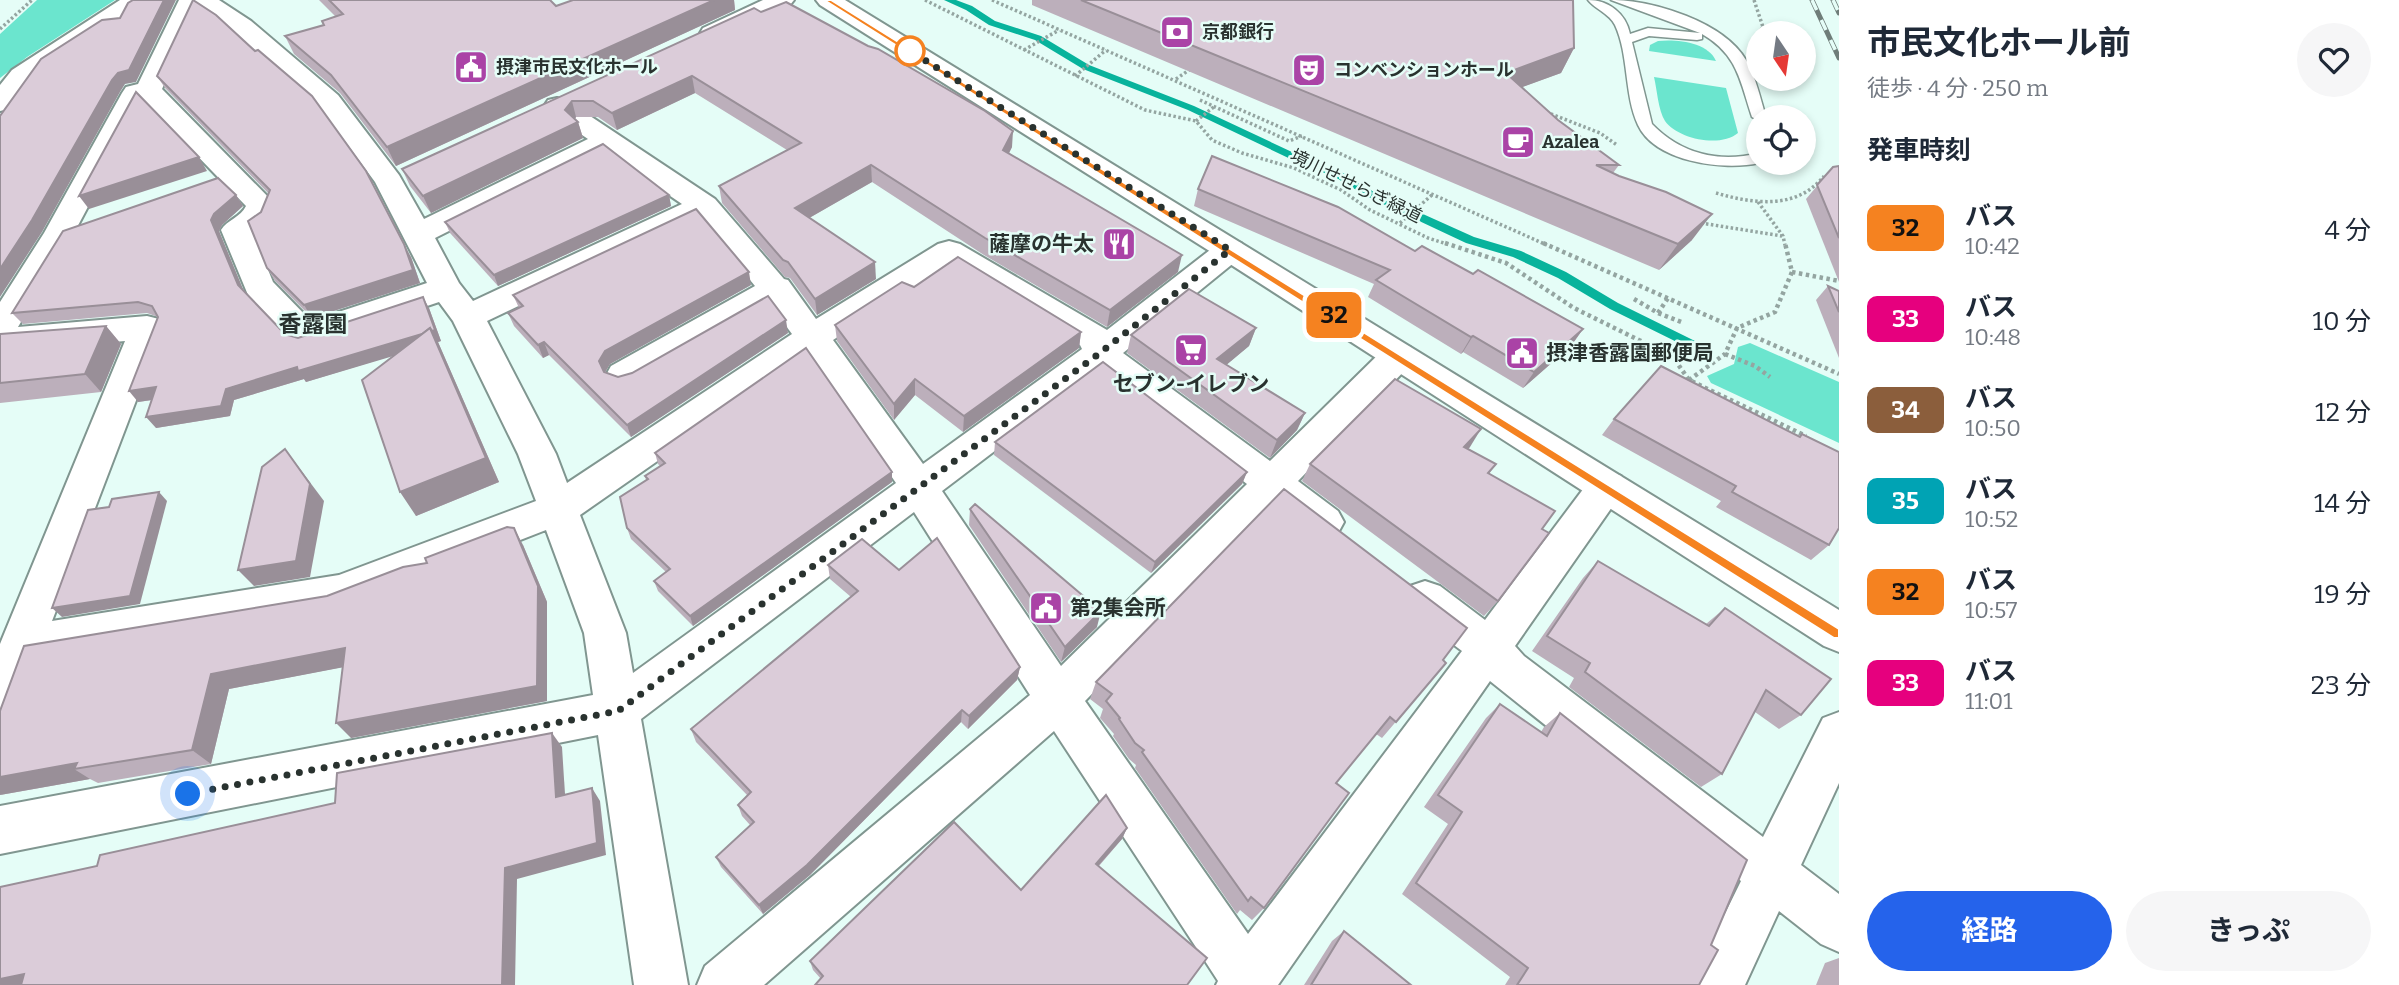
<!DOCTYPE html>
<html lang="ja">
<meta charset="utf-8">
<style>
:root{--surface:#fff;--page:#f6f6f7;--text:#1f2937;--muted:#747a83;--accent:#2563eb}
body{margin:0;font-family:Bitter,"Noto Sans JP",serif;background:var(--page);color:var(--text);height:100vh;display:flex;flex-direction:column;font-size:26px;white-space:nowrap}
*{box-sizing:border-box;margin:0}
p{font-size:23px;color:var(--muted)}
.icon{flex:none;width:38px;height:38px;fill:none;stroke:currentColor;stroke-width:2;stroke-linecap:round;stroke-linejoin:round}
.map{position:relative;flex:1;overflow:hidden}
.sheet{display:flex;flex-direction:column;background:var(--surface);width:560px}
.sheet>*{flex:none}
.badge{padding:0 14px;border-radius:10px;font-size:24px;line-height:46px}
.needle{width:46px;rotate:167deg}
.buttons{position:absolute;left:1746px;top:21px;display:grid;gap:14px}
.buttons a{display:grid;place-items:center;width:70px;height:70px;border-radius:50%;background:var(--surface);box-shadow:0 4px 10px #0003;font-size:35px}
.you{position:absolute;width:35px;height:35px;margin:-18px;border:5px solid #fff;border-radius:50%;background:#1a73e8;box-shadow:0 0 0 10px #1a73e833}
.map>.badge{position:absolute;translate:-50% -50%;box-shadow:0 0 0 4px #fff}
h2{padding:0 28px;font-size:26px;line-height:63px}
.round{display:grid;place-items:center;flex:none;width:74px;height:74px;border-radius:37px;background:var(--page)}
.overview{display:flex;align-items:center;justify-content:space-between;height:119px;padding:0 28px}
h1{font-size:33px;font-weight:700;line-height:52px}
.action{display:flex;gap:14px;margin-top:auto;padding:14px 28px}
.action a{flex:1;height:80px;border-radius:42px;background:var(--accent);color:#fff;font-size:28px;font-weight:700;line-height:80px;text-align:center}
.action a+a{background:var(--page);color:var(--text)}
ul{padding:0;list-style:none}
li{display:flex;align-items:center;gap:21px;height:91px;padding:0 28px}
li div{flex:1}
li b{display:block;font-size:26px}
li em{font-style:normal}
li .badge{min-width:77px;font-weight:700;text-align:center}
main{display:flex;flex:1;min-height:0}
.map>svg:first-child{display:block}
</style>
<main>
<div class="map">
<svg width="1839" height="985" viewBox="0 0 1839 985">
<rect width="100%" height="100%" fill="#e5fdf7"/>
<!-- green -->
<g fill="#6be5ce">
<polygon points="37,0 115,0 27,57 0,78 0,34"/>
<path d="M1658,41C1676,39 1708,42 1716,61L1649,51L1650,45Z"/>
<path d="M1654,77L1726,88L1738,133C1720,148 1678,139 1665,121C1658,110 1657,89 1654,77Z"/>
<polygon points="1750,343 1839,382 1839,443 1711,383 1707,376 1734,364 1738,347"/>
</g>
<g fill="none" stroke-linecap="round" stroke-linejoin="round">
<!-- stream -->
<polygon fill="#08b39c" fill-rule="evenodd" points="944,0 956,0 972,6 995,21 1041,36 1089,65 1194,106 1307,159 1343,173 1374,192 1474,237 1521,251 1566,272 1618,303 1697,342 1699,345 1697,348 1689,348 1610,309 1558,278 1513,257 1466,243 1366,196 1335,177 1299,163 1188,110 1083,69 1035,40 989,25 966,10"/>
<!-- service casing -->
<g stroke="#809690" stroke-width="3">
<path id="service" d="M1588,0C1608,0 1626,13 1630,34L1648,28L1700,33L1611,0C1653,0 1724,22 1746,60C1756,77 1760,98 1766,117H1759V121L1752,117C1740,81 1738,55 1702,34V39L1697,40L1649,36L1632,42L1652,124C1681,154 1719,163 1759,153V163C1724,171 1655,162 1638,125C1624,95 1629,55 1615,25C1610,14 1595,9 1588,0Z"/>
</g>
<!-- minor casing -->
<g stroke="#809690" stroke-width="4">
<g id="minor">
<polygon points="120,0 148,0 144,5 30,80 9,109 0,111 0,85 12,70"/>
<path d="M179,0H219L251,21L338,95L399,175L424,219L588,139L548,112L544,106L548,100L557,98L566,100L715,199L784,279L788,280L816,319L938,244L949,241L960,244L1107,330L1219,243L1230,240L1241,243L1246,250L1241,257L1123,353L1270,461L1386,347L1398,344L1410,347L1415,356L1410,365L1298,481L1338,511L1344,522L1338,533C1311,542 1295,522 1274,506L1085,701L1248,934L1462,651L1410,612L1404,599L1410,586L1425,581L1440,586L1485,620L1593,476L1607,472L1621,476L1626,487L1515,646L1524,656L1763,837L1823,718L1839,712V783L1801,865L1839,894V952L1821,944L1779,911L1745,985H1690L1741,881L1490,681L1278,985H1216L1218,981L1207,964L1054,731L764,985H697L705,966L1030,695L914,512L641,719L688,985H634L598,735L0,854V806L593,695L584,633L546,530L341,610L36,661L16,712L0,718V644L125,341L0,352V302L44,233L122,93L126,87L138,84ZM199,8L233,31L320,107L375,182L427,283L311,321L273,282L253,233L267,224L276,205L162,89ZM144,101L246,206C241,217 227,220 221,230L248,295L293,343L305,347L439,302L453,321L518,454L536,501L339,575L52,621L164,327L159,319L147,316L18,327L74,233ZM606,152L682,204L473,301L459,283L435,238ZM700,219L755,286L611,366L606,375L611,384L623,388L635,384L771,306L792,334L567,483L556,454L487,321ZM949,265L1080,345L1082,349L923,464L833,340ZM808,356L896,483L633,673L626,633L580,515ZM1100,371L1247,484L1061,666L942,491Z"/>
<polygon points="763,0 794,0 790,5 721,38 712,40 703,38 700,33 703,28"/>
</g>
</g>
<!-- tertiary casing -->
<g stroke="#809690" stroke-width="4">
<polygon id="tertiary" points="816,0 845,0 1839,610 1839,652 1824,646 1219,257 820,5"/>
</g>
<!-- path-far1 -->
<g stroke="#94a5a1" stroke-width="3.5" stroke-dasharray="2.5 2.5" stroke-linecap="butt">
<polyline points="925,0 1145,110 1196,121 1212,140 1242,153 1294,168 1341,190 1370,210 1428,238 1450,245"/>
<polyline points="992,0 1547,245"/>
<polyline points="1754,0 1763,27 1759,33"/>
<polyline points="0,29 32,0"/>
<polyline points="1024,50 1059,30"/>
<polyline points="1075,76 1106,50"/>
<polyline points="1176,79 1192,68"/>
<polyline points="1200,100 1289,141 1302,136"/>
<polyline points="1546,112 1600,133 1617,145"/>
<polyline points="1196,121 1215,106"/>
<path d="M1716,193C1754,204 1797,210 1824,176"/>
<polyline points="1758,202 1783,236 1785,245"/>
<polyline points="1400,223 1433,194"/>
<polyline points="1701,223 1782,236"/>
</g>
<!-- path -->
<g stroke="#94a5a1" stroke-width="4.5" stroke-dasharray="3.5 3.5" stroke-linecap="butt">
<polyline points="1445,243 1506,263 1574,308 1661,351 1675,360 1689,380 1806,436"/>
<polyline points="1543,243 1839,374"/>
<polyline points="1792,272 1839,281"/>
<polyline points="1634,299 1658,313 1684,323"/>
<polyline points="1658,313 1668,298"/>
<polyline points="1725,354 1755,366 1770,377"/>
<polyline points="1689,380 1725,354 1737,328 1775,312 1792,272 1785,243"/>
</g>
<!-- service -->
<use href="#service" fill="#fff" fill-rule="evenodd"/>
<!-- minor -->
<use href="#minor" fill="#fff" fill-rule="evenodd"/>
<!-- tertiary -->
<use href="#tertiary" fill="#fff" fill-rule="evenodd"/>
<!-- rail casing -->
<g stroke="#6f7d79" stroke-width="5">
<g id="rail">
<polyline points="1812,0 1839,58"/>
<polyline points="1833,0 1839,13"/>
</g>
</g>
<!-- rail -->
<use href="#rail" stroke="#e5fdf7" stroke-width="3.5" stroke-dasharray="11" stroke-linecap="butt"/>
</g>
<!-- wall -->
<g fill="#bcafbb">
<polygon points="319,0 550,0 556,6 573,0 734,0 735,10 396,166 340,93 294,54 285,36 324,26 322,21 336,17"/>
<polygon points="1032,0 1573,0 1574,48 1561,73 1522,87 1558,120 1619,165 1613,173 1692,240 1659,270 1032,5"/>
<polygon points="761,12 1012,147 1009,153 1178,272 1107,327 984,255 872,182 809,218 876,279 817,315 790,278 785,277 722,203 719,186 787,150 695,93 617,130 598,117 576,117 575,119 578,122 583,138 431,213 410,186 402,169"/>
<polygon points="157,76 411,257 420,283 312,318 275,281 267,268 269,194 165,88"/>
<polygon points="1839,166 1839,282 1806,199 1833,167"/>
<polygon points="1198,189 1415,251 1473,274 1583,329 1571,346 1523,388 1463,352 1461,354 1368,297 1374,284 1194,206"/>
<polygon points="236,195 243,206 222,225 219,231 243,291 285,334 298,338 429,308 441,341 438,342 499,482 416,516 394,355 306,382 304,379 234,400 230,416 156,428 152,400 138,402 158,317 147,313 23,324 12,313"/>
<polygon points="669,195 671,206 498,286 450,233 445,222"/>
<polygon points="751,285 610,364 605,372 618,377 788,333 631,437 549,355 543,358 514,326 508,313 519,308 513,295"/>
<polygon points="1828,286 1839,291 1839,358 1816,300"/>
<polygon points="914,287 1081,332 1079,348 963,432 915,395 894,420 837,341 835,325"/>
<polygon points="106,326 121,344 101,392 0,403 0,334"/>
<polygon points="1256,328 1249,346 1226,365 1305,413 1297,430 1270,458 1127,353 1131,335"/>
<polygon points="1614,419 1799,436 1802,434 1829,545 1811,560 1716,507 1721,501 1602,435"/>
<polygon points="995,442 1247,472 1242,484 1151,573 994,455"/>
<polygon points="1470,447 1468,449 1496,464 1489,474 1542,529 1498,601 1484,616 1302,481 1310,464"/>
<polygon points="655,453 892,472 892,482 693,626 658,591 654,581 666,572 631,539 627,528 646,480 645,476 660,466 658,464"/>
<polygon points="970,509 1097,627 1061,662 969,525"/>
<polygon points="523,545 547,602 547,701 351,738 343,667 229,689 211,764 98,783 90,779 0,795 327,596 427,563"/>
<polygon points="1598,561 1706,624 1725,608 1801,715 1779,729 1755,712 1722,774 1701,787 1569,687 1574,678 1532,651 1583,578"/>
<polygon points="828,565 1020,667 1017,680 968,729 961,722 810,875 763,914 721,867 716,857 750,825 742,816 738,805 748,796 696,742 691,729 851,597 830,579"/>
<polygon points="1443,660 1446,663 1382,738 1376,734 1336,783 1264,908 1252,920 1240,910 1237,914 1135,768 1136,765 1129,759 1113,736 1114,734 1100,718 1103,709 1090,699 1096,682"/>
<polygon points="1500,704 1541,732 1544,727 1560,713 1711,945 1699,985 1505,985 1510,977 1402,894 1448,824 1424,807 1486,718"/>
<polygon points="1127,828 1122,839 1099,866 821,979 813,970 810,961 1021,890"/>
<polygon points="1344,931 1411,985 1304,985 1332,941"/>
<polygon points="1839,958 1839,985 1816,985 1825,963"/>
</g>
<!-- shaded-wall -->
<g fill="#998f98">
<polygon points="164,0 176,0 136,82 125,84 120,92 42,232 0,297 0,269 112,80"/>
<polygon points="714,0 734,0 735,10 396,166 387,147"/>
<polygon points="1574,48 1561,73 1493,98 1506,73"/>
<polygon points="692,76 695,93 617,130 612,113"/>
<polygon points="572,101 576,117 571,125 578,122 583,138 431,213 423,196 565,110"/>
<polygon points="1013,131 1012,147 1002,167 1003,150"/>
<polygon points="199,157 207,171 89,209 79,196"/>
<polygon points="871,165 872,182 797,225 795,208"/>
<polygon points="236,195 243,206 222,225 219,231 246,296 238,285 211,220 214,214"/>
<polygon points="669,195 671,206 498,286 494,275"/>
<polygon points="1712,214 1692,240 1659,270 1678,244"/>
<polygon points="404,244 411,257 420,283 312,318 304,305"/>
<polygon points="1182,255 1178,272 1107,327 1110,310"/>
<polygon points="875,262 876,279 817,315 815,299"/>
<polygon points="749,272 751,285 610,364 604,374 599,361 605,351"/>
<polygon points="423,297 429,308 441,341 438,342 499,482 416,516 400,492 437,343 306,382 304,379 234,400 230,416 156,428 146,417 226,389"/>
<polygon points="786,320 788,333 631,437 627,425"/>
<polygon points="106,326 121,344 101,392 85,374"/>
<polygon points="1256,328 1249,346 1212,377 1217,359"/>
<polygon points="1583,329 1571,346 1523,388 1534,372"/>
<polygon points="1081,332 1079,348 963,432 964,416"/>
<polygon points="1473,336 1463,352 1461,354 1471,337"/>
<polygon points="544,342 549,355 543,358 538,345"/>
<polygon points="915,379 915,395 894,420 894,404"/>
<polygon points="156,387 165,398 138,402 129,391"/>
<polygon points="1305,413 1297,430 1270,458 1277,440"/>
<polygon points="1481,429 1470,447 1453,464 1464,447"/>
<polygon points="285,449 324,501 310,577 254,586 238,570"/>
<polygon points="892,472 892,482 693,626 690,616"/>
<polygon points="1247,472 1242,484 1151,573 1155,562"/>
<polygon points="159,492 167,501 140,604 62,617 52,608"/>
<polygon points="514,528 523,545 547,602 547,701 351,738 336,723"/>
<polygon points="1101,611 1097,627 1061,662 1065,647"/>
<polygon points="345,648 360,664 229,689 211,764 192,750 211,674"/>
<polygon points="1020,667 1017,680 968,729 969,716"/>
<polygon points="962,710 961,722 810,875 763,914 759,905"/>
<polygon points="552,733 562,747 566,810 556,797"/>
<polygon points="77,763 74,769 90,779 0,795 0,777"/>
<polygon points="592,788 600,801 606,855 517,879 515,985 502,985 505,868"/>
<polygon points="1127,828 1122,839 1091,874 1096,864"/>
<polygon points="24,974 43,985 0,985 0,979"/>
</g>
<!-- building -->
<g fill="#dbccd9" stroke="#998f98" stroke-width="2">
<polygon points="133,0 164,0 129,70 118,73 112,80 32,220 0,269 0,116 41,59 102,20 120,18 128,3"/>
<polygon points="193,0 216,15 255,51 258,50 312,96 366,171 404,244 413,270 304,305 267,268 248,221 261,212 270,190 157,76"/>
<polygon points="329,0 550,0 556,6 573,0 714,0 387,147 331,75 285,36 324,25 322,21 343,14"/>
<polygon points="1081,0 1573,0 1574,48 1506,73 1558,120 1619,165 1596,165 1619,176 1666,192 1712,214 1678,244"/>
<polygon points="786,2 868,46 878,49 985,111 1013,131 1003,150 1182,255 1110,310 985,238 871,165 795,208 875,262 815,299 788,262 783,260 719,186 801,143 692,76 612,113 593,101 572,101 565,110 578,122 423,196 402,169 754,8 761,12"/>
<polygon points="136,92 199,157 79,196"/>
<polygon points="603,144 669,195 494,275 445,222"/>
<polygon points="1212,156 1338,207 1415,251 1422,246 1473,274 1478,270 1583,329 1534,372 1473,336 1471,337 1376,280 1390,270 1198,189"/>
<polygon points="1839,166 1839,238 1817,185 1833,167"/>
<polygon points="218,178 236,195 214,214 211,220 238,285 285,334 298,338 423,297 435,330 432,331 430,328 422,334 298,371 297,367 226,389 221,406 146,417 156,387 129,391 158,317 152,306 138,302 12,313 63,231"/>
<polygon points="696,209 749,272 605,351 599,361 604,372 618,377 632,373 768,296 786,320 627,425 544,342 538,345 508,313 523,306 513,295"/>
<polygon points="958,257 1081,332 964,416 915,379 894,404 835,325 902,282 914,287"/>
<polygon points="1828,286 1839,291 1839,312"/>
<polygon points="1189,289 1256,328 1217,359 1305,413 1277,440 1131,335"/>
<polygon points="106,326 85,374 0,383 0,334"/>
<polygon points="430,328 486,458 400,492 362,380"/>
<polygon points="806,348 892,472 690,616 654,581 670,569 627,528 620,497 648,479 645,476 665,463 655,453"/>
<polygon points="1103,362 1247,472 1155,562 995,442"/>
<polygon points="1661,366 1800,437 1802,434 1839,452 1839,528 1829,545 1732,492 1736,486 1614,419"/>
<polygon points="1395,379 1481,429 1464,447 1496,464 1488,473 1555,511 1542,529 1549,533 1498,601 1310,464"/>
<polygon points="285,449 310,484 296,561 238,570 262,467"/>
<polygon points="1284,489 1467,628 1443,660 1446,663 1396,722 1390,717 1336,783 1349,793 1264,908 1251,897 1248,901 1142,752 1144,750 1135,743 1119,719 1120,718 1106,701 1112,694 1096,682"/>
<polygon points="159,492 130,596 52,608 88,510 109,507 112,499"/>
<polygon points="975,504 1101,611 1065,647 970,509"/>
<polygon points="507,527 514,528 538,586 537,686 336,723 345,648 211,674 192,750 74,769 77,763 0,777 0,711 24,646 327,596 403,567 427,563 425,558"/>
<polygon points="937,538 1020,667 969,716 962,710 807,865 759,905 716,857 754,822 738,805 751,792 691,729 858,591 828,565 862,539 899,570"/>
<polygon points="1598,561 1709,626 1725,608 1831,679 1801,715 1766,690 1722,774 1585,672 1590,663 1547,636"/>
<polygon points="1500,704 1547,736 1560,713 1747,860 1711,945 1718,950 1699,985 1517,985 1528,968 1416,883 1462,812 1438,795"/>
<polygon points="552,733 556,797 592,788 597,843 505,868 502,985 21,985 24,974 0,979 0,887 97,866 100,855 335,803 337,773"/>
<polygon points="1106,795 1127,828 1096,864 1207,958 1187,985 815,985 823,976 810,961 954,822 1021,890"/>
<polygon points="1344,931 1411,985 1311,985"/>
</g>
<!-- line -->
<polygon fill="#f58220" stroke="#fff" stroke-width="2" points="824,0 831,0 1839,629 1839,638 1834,638"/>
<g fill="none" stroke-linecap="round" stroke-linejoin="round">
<!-- walk -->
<polyline stroke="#29322f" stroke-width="7" stroke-dasharray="0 12.6" points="188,794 618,711 1100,353 1230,250 910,51"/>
</g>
<!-- icons -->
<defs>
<g id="bank-square" transform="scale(1.75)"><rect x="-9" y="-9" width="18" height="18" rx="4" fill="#aa43a6" stroke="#e5fdf7"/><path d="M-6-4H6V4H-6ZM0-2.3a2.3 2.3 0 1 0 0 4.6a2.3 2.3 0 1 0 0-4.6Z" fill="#fff"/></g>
<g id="civic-square" transform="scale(1.75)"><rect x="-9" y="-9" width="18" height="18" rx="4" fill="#aa43a6" stroke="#e5fdf7"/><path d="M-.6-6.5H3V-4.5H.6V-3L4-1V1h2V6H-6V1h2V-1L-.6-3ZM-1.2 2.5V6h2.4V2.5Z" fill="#fff"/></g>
<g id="theatre-square" transform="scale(1.75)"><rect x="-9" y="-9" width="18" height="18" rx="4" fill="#aa43a6" stroke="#e5fdf7"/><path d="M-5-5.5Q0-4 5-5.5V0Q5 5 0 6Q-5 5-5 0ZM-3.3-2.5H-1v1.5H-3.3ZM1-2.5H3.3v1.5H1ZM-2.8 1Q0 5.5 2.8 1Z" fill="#fff"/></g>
<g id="cafe-square" transform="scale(1.75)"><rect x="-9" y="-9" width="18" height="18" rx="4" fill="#aa43a6" stroke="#e5fdf7"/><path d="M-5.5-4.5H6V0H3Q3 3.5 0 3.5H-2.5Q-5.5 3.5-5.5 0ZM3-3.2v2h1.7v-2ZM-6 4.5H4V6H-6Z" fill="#fff"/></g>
<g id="restaurant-square" transform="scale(1.75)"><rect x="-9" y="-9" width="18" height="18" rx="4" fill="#aa43a6" stroke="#e5fdf7"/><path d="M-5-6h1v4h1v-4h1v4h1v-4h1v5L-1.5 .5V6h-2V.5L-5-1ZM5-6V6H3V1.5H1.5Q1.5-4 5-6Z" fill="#fff"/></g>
<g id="supermarket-square" transform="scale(1.75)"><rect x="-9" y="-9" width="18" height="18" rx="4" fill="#aa43a6" stroke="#e5fdf7"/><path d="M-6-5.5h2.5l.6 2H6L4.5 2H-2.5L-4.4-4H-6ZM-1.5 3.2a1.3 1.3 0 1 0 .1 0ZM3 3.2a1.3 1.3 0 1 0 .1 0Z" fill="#fff"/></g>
</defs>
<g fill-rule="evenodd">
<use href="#bank-square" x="1177" y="32"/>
<use href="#civic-square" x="471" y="67"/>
<use href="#theatre-square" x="1309" y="70"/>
<use href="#cafe-square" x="1518" y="142"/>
<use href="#restaurant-square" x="1119" y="244"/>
<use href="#supermarket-square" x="1191" y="350"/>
<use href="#civic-square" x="1522" y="353"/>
<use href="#civic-square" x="1046" y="608"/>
</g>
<!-- markers -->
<circle fill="#fff" stroke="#f58220" stroke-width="3.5" cx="910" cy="51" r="14"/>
<g text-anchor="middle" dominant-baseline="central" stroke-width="5" stroke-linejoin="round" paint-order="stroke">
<!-- far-poi labels -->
<g font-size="18" font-weight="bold" fill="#29322f" stroke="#e5fdf7" text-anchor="start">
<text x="1202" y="32">京都銀行</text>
<text x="496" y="67">摂津市民文化ホール</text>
<text x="1334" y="70">コンベンションホール</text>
<text x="1542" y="142">Azalea</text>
</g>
<!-- far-street labels -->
<g font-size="18" fill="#29322f" stroke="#e5fdf7">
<text transform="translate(1356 186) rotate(26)">境川せせらぎ緑道</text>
</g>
<!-- poi labels -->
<g font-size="21" font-weight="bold" fill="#29322f" stroke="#e5fdf7" text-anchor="start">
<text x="1094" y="244" text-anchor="end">薩摩の牛太</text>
<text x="1546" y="353">摂津香露園郵便局</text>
<text x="1191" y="384" text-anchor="middle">セブン-イレブン</text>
<text x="1070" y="608">第2集会所</text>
</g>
<!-- neighbourhood labels -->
<g font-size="23" font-weight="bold" fill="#29322f" stroke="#e5fdf7">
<text x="313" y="324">香露園</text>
</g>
</g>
</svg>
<div class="buttons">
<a><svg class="needle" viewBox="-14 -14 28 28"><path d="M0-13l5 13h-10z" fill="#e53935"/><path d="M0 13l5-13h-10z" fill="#747a83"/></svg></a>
<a><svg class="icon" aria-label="locate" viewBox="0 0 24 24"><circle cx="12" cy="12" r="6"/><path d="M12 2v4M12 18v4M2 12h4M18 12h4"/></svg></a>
</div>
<div class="you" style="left:188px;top:794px"></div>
<b class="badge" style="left:1334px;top:315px;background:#f58220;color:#111">32</b>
</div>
<section class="sheet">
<div class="overview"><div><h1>市民文化ホール前</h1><p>徒歩 · 4 分 · 250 m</p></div><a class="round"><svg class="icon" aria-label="heart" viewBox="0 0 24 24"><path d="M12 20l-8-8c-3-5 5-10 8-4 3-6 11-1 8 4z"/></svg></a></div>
<h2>発車時刻</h2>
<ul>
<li><span class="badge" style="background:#f58220;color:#111">32</span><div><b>バス</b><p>10:42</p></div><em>4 分</em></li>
<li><span class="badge" style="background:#e6007e;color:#fff">33</span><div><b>バス</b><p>10:48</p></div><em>10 分</em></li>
<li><span class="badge" style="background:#8b5e3c;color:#fff">34</span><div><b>バス</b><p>10:50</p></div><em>12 分</em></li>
<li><span class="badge" style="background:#00a3b4;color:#fff">35</span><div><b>バス</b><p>10:52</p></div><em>14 分</em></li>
<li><span class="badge" style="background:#f58220;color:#111">32</span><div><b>バス</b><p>10:57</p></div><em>19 分</em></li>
<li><span class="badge" style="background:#e6007e;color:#fff">33</span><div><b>バス</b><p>11:01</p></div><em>23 分</em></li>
</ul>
<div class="action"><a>経路</a><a>きっぷ</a></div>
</section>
</main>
